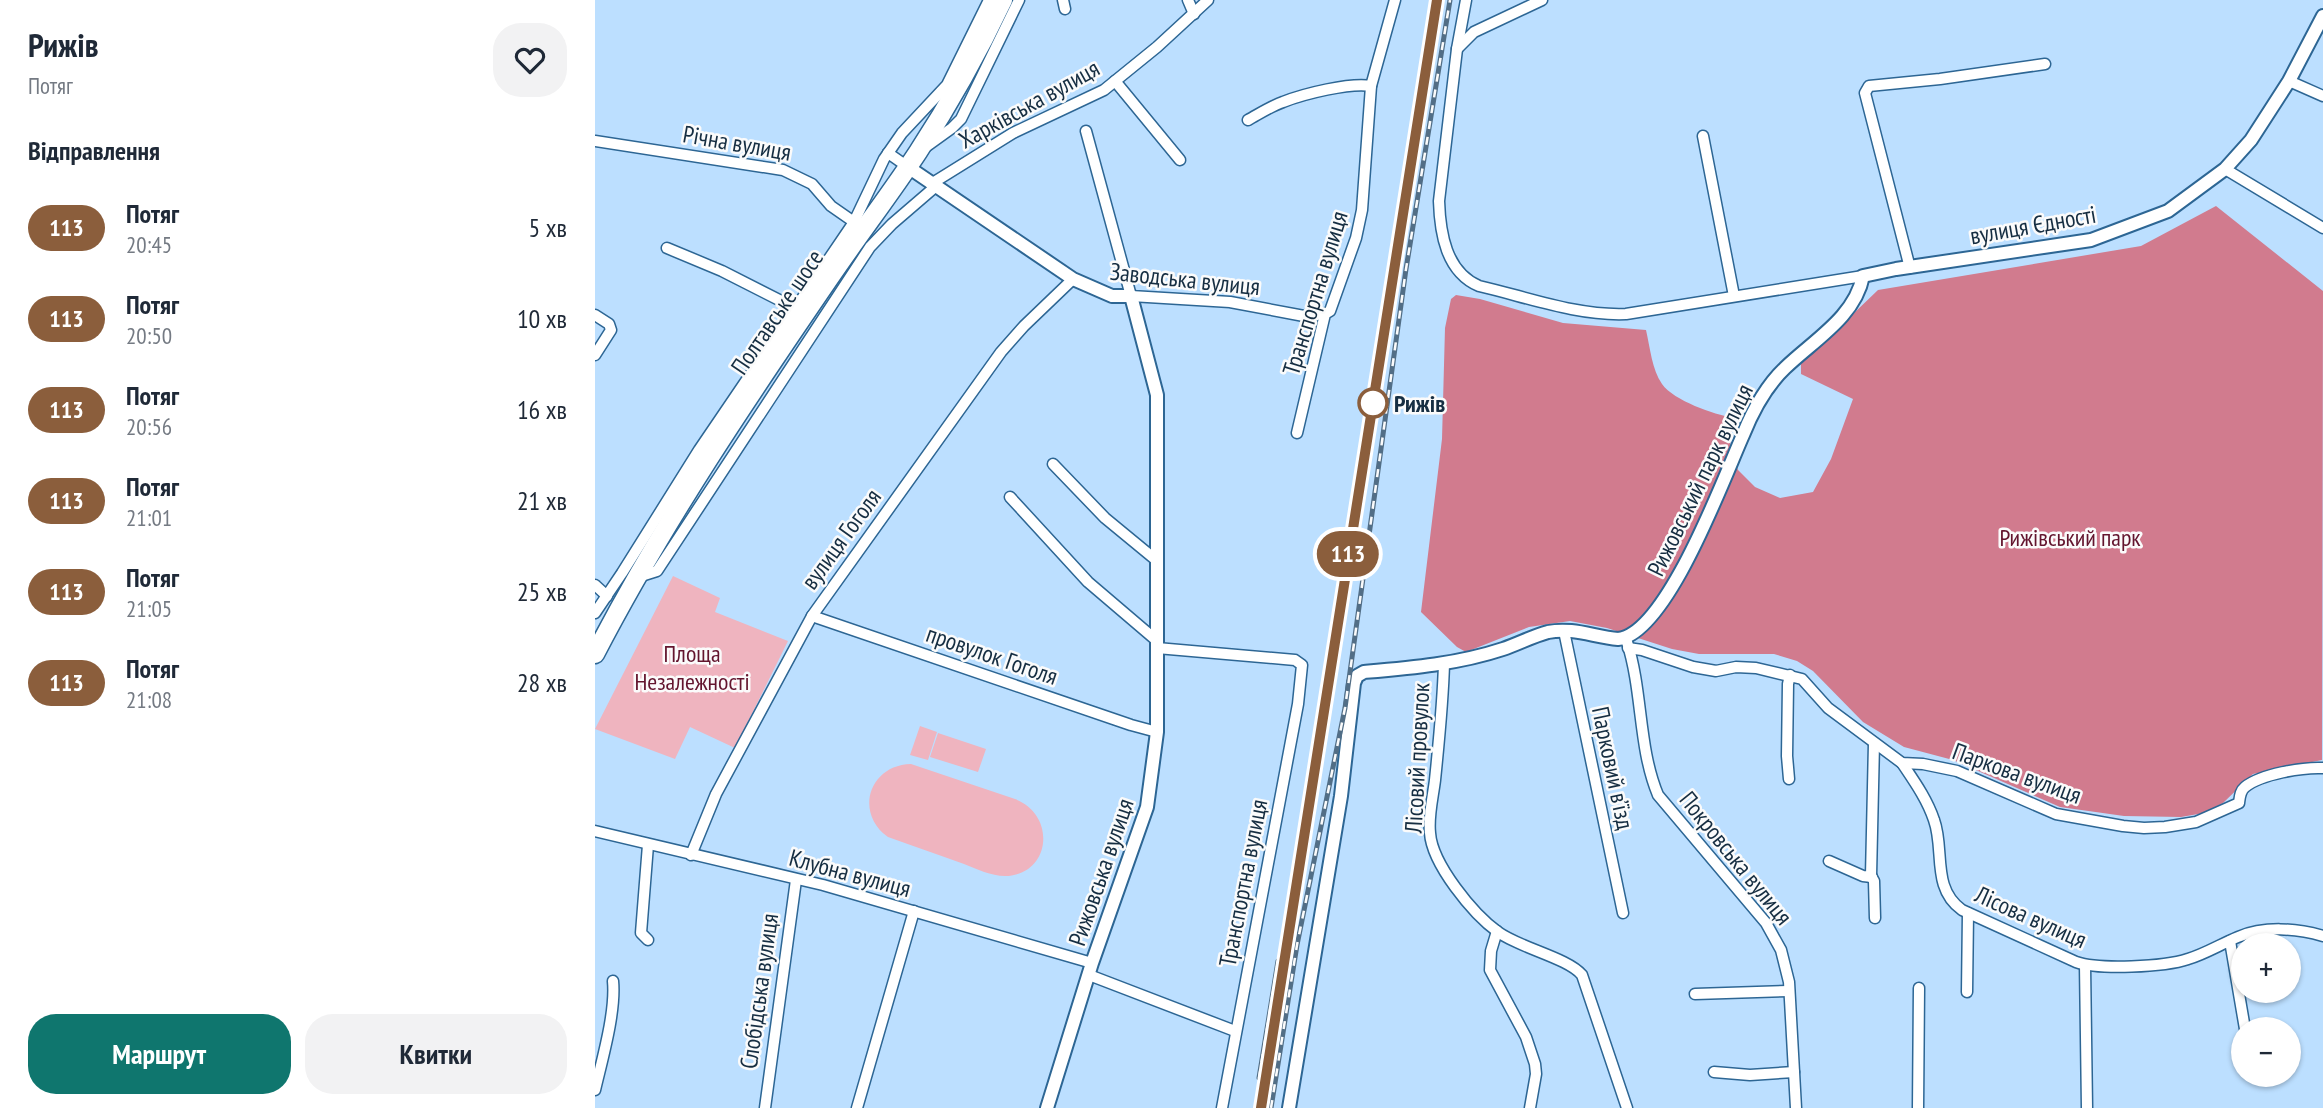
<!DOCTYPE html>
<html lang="uk">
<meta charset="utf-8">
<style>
:root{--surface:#fff;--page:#f2f2f3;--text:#1f2937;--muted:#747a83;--accent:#0f766e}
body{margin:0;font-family:"PT Sans Narrow",sans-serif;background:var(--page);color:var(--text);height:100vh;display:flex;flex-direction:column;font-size:26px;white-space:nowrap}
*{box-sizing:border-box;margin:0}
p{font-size:23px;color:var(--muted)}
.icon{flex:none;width:38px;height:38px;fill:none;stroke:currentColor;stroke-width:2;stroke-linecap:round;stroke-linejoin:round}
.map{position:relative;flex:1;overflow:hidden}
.panel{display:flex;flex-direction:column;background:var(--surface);width:595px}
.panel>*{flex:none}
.badge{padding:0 14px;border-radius:23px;font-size:24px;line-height:46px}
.controls{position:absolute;left:1636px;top:933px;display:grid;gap:14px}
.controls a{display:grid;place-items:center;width:70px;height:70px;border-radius:50%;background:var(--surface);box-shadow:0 2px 5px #0004;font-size:35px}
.map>.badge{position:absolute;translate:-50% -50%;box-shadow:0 0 0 4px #fff}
h2{padding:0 28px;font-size:26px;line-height:63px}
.round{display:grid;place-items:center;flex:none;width:74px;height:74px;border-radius:28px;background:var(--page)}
.overview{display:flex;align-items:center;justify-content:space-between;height:119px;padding:0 28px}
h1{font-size:33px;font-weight:700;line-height:52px}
.cta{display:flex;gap:14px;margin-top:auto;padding:14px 28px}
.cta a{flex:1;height:80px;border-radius:28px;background:var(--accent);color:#fff;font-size:28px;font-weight:700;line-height:80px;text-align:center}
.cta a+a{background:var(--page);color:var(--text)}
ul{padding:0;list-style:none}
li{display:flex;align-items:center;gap:21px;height:91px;padding:0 28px}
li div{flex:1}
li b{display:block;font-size:26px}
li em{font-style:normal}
li .badge{min-width:77px;font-weight:700;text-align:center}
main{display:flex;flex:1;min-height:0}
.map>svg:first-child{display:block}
</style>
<main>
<section class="panel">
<div class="overview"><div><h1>Рижів</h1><p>Потяг</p></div><a class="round"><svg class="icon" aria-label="heart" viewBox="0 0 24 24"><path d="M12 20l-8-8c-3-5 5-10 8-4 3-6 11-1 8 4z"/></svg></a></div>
<h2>Відправлення</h2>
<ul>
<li><span class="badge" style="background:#8b5e3c;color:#fff">113</span><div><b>Потяг</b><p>20:45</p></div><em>5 хв</em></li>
<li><span class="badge" style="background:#8b5e3c;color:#fff">113</span><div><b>Потяг</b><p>20:50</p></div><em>10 хв</em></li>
<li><span class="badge" style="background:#8b5e3c;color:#fff">113</span><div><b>Потяг</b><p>20:56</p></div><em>16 хв</em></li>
<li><span class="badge" style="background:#8b5e3c;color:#fff">113</span><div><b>Потяг</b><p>21:01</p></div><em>21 хв</em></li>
<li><span class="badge" style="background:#8b5e3c;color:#fff">113</span><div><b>Потяг</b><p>21:05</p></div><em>25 хв</em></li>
<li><span class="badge" style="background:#8b5e3c;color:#fff">113</span><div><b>Потяг</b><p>21:08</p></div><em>28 хв</em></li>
</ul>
<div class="cta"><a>Маршрут</a><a>Квитки</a></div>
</section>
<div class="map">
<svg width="1728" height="1108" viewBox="0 0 1728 1108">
<rect width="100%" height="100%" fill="#bcdfff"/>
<!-- green -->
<g fill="#efb4bf">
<polygon points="78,576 125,598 120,612 193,641 140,748 95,727 80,759 0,729"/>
<polygon points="325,726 342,732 333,760 315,755"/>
<polygon points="343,733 391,749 383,772 335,757"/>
<path d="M316,764L420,799C462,815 456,875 410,876C396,876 382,869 369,864C344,855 318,846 293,837C259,813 274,765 316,764Z"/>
</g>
<!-- forest -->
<path fill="#d17b8e" d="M1621,206L1728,291L1727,760L1658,774L1628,803L1609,813L1586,817L1529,816L1465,807L1358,760L1309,747L1268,722L1218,671L1202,661L1179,654H1104L1077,649L1012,628L975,621L934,627L871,652L862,647L826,612L847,439L850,328L856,299L861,295L885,299L968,323L1051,330C1055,347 1057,370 1067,384C1079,401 1119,414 1138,418L1135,446L1143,470L1160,487L1185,498L1218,492L1236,459L1258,399L1206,374V364L1283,290L1546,246Z"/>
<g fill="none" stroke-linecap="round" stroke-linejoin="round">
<!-- street casing -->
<g stroke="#2d6694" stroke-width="13">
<g id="street">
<polyline points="468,0 470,9"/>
<polyline points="593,0 599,14"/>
<path d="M871,0L862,49L844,201C845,233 851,272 884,286C932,297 982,316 1031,314L1268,276"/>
<polyline points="862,49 879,32 947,0"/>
<polyline points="520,81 585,160"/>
<polyline points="1694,81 1728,96"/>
<path d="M653,120C664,114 676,106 688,102C708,94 756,82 776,86"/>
<polyline points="491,131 536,296 635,302 709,316 730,314"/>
<polyline points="1108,136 1139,296"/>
<polyline points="0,141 188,170 217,184 236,206 259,222"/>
<polyline points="332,146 357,128 366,119 424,0"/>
<polyline points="293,153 313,167"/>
<polyline points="1630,169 1728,228"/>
<polyline points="336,184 418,133 509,90 562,47 613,0"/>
<polyline points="72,248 127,271 200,308"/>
<polyline points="1315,268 1270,93 1274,86 1345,79 1450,64"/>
<polyline points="0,315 14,324 16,330 0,355"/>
<polyline points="702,433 730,314 735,311 761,238 767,210 776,86 800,0"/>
<polyline points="458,464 510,518 561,560"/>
<polyline points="415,497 493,582 561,640"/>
<polyline points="43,577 62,571 275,247 297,224 340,187"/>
<polyline points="0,585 12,596"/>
<polyline points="0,613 27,573 104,450 259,222 289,159 307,133 352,85 394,0"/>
<polyline points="217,616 536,725 562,732"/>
<polyline points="969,631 1028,913"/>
<path d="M1032,642C1048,692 1043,747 1063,795L1171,923L1186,950L1194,982L1201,1108"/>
<polyline points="562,648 700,660 707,665 703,704 627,1108"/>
<path d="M1033,648L1047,650L1098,667L1121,671L1141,667L1161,668L1207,679L1233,708L1307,763L1328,764L1362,771L1461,814L1528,826L1549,828L1570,827L1601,822L1644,803C1645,796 1645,791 1650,787C1666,774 1708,767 1728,768"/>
<path d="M849,663C848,702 844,741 840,780C838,797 833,816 835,833C837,864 878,914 903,932C925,948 973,958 987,975L1032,1108"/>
<polyline points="1279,743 1276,876 1279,881 1280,918"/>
<path d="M1307,763C1319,781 1332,799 1339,820C1350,850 1336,888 1367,910L1481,962C1504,970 1569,967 1593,959C1610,954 1626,944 1643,937C1669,926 1701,928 1728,936"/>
<polyline points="1194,779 1192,756 1193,684 1195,675"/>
<polyline points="0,831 228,885 497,963"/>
<polyline points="96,855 121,794 217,616 406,352 429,326 478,279"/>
<polyline points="1234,861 1268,876 1277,877"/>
<polyline points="902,931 896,951 895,970 931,1037 940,1064 941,1074 935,1108"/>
<polyline points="53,940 46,933 53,845"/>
<polyline points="1635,941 1650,1029"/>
<polyline points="1490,965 1492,1108"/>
<polyline points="494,975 640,1031"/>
<polyline points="1372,992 1373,913"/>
<polyline points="1100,994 1194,991"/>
<polyline points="1119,1072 1155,1075 1199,1072"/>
<path d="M0,1090C7,1060 21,1012 18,981"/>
<polyline points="170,1108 201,880"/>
<polyline points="262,1108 319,911"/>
<polyline points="1323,1108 1324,988"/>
</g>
</g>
<!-- secondary casing -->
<g stroke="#2d6694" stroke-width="16">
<g id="secondary">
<polyline points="313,167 478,279 517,296 536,296 562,395 562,732 552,807 497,963 452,1108"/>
<path d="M694,1108L746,796L759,683L762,676L769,672C815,668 863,664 908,649C923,644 938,636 953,632C978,627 999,637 1023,639C1072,634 1129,477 1148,435C1158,410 1171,386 1190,368C1219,340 1260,317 1268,276L1301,269L1496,240L1573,211L1630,169L1656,140L1694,81L1728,16"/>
</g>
</g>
<!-- highway casing -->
<g stroke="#2d6694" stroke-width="21">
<path id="highway" d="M0,654C69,521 153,397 238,273C266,232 296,193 323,152C355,103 383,53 408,0"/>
</g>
<!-- street -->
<use href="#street" stroke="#fff" stroke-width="10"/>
<!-- secondary -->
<use href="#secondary" stroke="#fff" stroke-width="12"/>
<!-- highway -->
<use href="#highway" stroke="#fff" stroke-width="18"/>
<!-- rail casing -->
<g stroke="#526e86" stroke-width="5">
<g id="rail">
<polyline points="687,973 842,0"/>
<polyline points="664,1078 683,961"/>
<polyline points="666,1108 672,1070"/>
<polyline points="676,1108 702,945 750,708 811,269 855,0"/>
</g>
</g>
<!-- rail -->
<use href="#rail" stroke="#fbfbfb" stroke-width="2.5" stroke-dasharray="8" stroke-linecap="butt"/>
</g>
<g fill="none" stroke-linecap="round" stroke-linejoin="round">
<!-- line casing -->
<g stroke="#fff" stroke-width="16">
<polyline id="line" points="666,1108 842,0"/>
</g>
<!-- line -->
<use href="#line" stroke="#8b5e3c" stroke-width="10"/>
</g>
<!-- markers -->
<circle fill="#fff" stroke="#8b5e3c" stroke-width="3.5" cx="778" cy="403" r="14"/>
<g text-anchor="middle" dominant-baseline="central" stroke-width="5" stroke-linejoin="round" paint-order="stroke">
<!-- street labels -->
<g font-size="24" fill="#162e42" stroke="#fbfbfb">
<text transform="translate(434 104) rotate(-29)">Харківська вулиця</text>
<text transform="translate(142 143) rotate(10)">Річна вулиця</text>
<text transform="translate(1438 225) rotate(-10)">вулиця Єдності</text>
<text transform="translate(590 279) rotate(6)">Заводська вулиця</text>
<text transform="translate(720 293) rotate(-73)">Транспортна вулиця</text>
<text transform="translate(182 312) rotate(-56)">Полтавське шосе</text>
<text transform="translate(1105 480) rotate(-64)">Рижовський парк вулиця</text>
<text transform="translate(246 539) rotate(-54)">вулиця Гоголя</text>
<text transform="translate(397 655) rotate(19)">провулок Гоголя</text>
<text transform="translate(822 758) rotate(-87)">Лісовий провулок</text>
<text transform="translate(1018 768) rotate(78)">Парковий в’їзд</text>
<text transform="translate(1422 773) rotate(20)">Паркова вулиця</text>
<text transform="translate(1141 858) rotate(51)">Покровська вулиця</text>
<text transform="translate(506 872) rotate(-71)">Рижовська вулиця</text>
<text transform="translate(255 873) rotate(15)">Клубна вулиця</text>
<text transform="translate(648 883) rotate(-79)">Транспортна вулиця</text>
<text transform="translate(1436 917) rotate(24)">Лісова вулиця</text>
<text transform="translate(164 991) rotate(-82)">Слобідська вулиця</text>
</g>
<!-- stop labels -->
<g font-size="24" font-weight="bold" fill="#162e42" stroke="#fbfbfb" text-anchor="start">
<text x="799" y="403">Рижів</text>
</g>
<!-- park labels -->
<g font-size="24" fill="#63152e" stroke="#fbfbfb">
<text x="1475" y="537">Рижівський парк</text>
<text x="97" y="653">Площа<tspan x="97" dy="28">Незалежності</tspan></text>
</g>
</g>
</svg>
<div class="controls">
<a>+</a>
<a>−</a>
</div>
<b class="badge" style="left:753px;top:554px;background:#8b5e3c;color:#fff">113</b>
</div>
</main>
